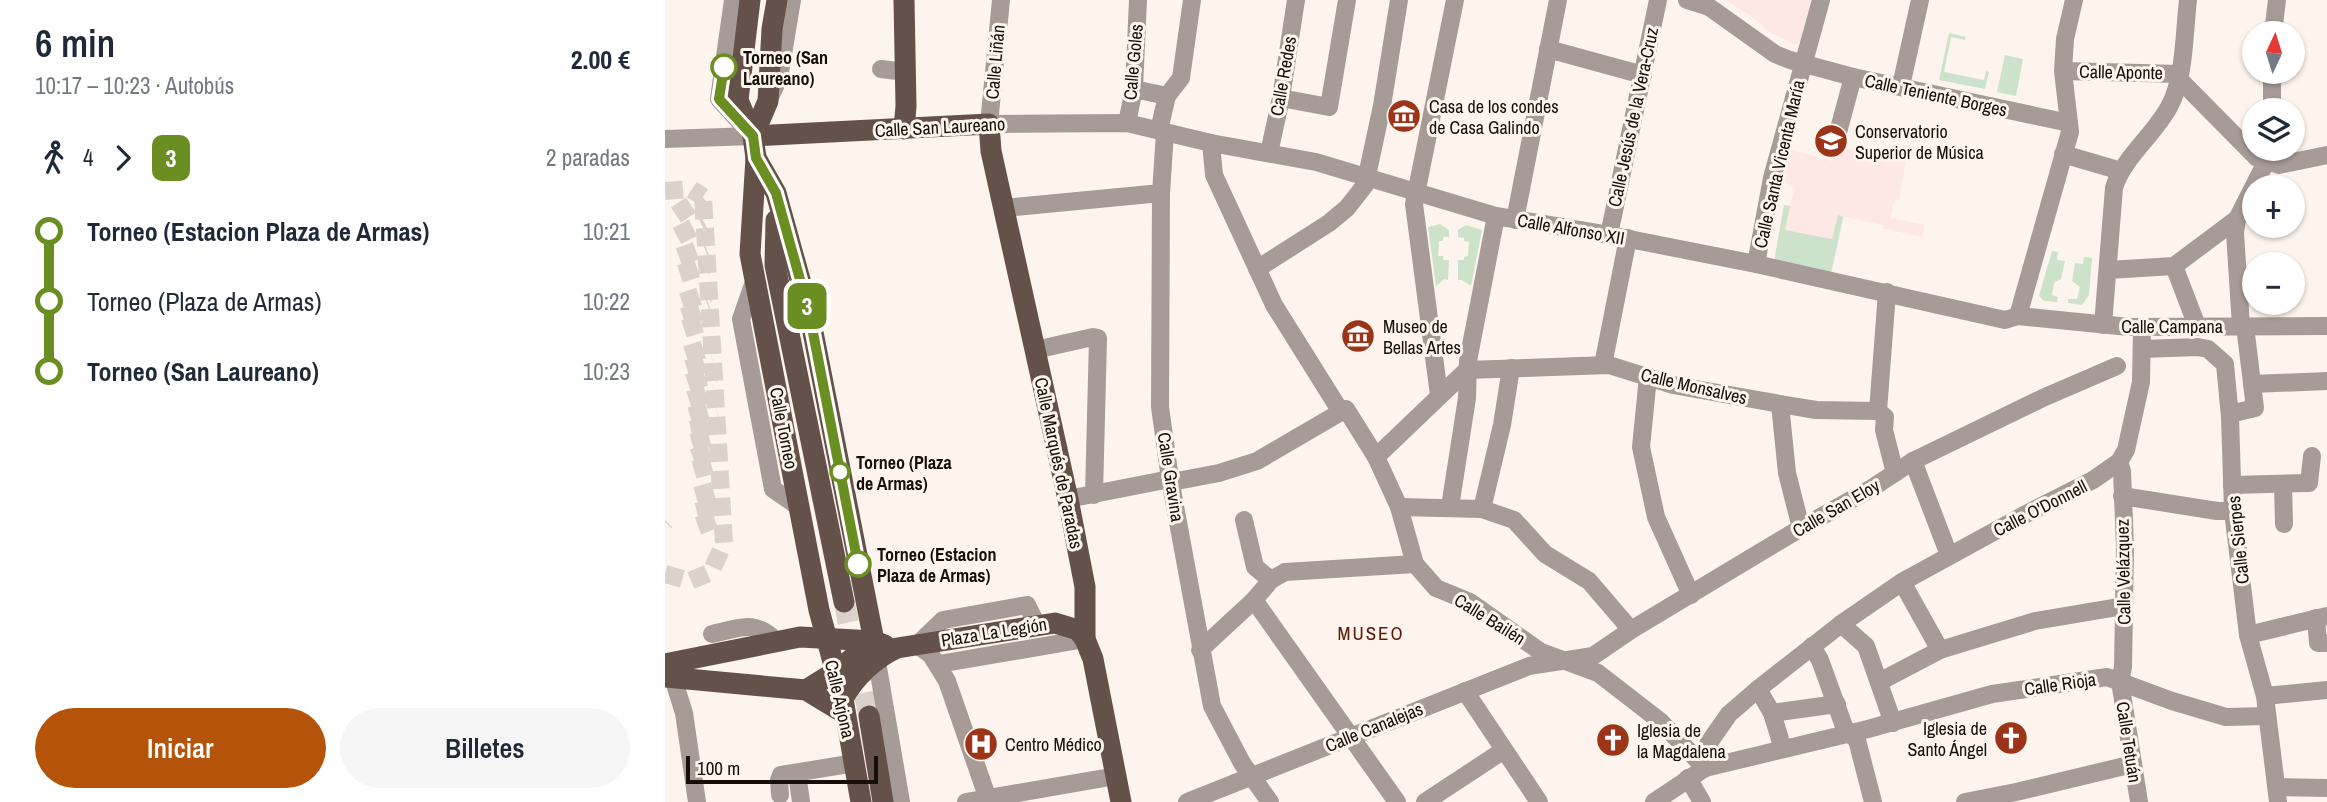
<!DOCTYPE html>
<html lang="es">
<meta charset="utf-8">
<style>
:root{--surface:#fff;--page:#f6f6f7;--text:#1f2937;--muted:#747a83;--accent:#b45309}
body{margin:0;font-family:"Archivo Narrow",sans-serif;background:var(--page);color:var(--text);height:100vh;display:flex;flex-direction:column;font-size:26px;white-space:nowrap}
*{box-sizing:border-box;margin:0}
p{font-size:23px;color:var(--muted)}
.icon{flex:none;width:38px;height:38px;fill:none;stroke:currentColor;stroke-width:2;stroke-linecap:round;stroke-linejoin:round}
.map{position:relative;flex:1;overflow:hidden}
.sheet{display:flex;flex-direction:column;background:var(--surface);width:665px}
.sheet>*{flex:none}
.badge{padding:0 14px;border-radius:10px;font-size:24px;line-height:46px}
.needle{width:46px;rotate:4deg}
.buttons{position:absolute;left:1577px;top:21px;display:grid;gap:14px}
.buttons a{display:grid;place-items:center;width:63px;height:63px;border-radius:50%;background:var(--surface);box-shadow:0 2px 5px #0004;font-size:35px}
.scale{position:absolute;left:21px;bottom:18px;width:192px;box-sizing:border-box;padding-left:7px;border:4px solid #150f08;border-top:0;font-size:19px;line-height:24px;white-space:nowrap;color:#150f08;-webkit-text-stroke:5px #fdf5ed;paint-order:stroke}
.map>.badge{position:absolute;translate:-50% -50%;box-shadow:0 0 0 4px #fff}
.legs{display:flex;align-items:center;gap:10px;height:77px;padding:0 35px;font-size:23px}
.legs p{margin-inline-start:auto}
.headline{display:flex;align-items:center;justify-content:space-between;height:119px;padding:0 35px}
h1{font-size:38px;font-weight:600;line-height:52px}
.action{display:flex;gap:14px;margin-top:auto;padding:14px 35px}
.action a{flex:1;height:80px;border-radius:42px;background:var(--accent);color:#fff;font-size:28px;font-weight:600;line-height:80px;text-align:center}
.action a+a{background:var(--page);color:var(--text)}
ul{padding:0 35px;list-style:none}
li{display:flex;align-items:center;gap:24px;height:70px;font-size:26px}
li i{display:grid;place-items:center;width:10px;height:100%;margin:0 9px;background:currentColor}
li i::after{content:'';width:18px;height:18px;margin:-9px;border:5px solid;border-radius:50%;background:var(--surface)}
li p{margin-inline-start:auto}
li:first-child i{background:linear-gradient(#0000 50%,currentColor 0)}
li:last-child i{background:linear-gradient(currentColor 50%,#0000 0)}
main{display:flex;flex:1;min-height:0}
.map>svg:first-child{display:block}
</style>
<main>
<section class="sheet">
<div class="headline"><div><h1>6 min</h1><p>10:17 – 10:23 · Autobús</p></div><b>2.00 €</b></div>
<div class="legs"><svg class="icon" aria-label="walk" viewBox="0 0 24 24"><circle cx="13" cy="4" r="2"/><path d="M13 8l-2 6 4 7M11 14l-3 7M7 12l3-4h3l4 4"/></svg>4<svg class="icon" aria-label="forward" viewBox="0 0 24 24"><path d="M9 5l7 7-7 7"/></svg><b class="badge" style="background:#6b8e23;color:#fff">3</b><p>2 paradas</p></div>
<ul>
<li><i style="color:#6b8e23"></i><b>Torneo (Estacion Plaza de Armas)</b><p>10:21</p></li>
<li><i style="color:#6b8e23"></i><span>Torneo (Plaza de Armas)</span><p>10:22</p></li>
<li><i style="color:#6b8e23"></i><b>Torneo (San Laureano)</b><p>10:23</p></li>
</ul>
<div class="action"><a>Iniciar</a><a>Billetes</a></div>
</section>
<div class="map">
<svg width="1662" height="802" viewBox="0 0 1662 802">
<rect width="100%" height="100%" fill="#fdf5ed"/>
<!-- education -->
<g fill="#fde8e3">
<polygon points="1060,0 1146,0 1136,41 1130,45 1104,32 1086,16"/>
<polygon points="1169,146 1241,161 1234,200 1230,199 1225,218 1260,225 1257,237 1217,228 1218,225 1179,217 1166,274 1109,262 1119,205 1125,205 1130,186 1113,181 1122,148 1167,161"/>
</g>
<!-- green -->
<g fill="#cce2cb">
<polygon points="1284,33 1301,37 1300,40 1286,37 1279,72 1319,80 1321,71 1324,72 1320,89 1274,80"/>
<polygon points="1340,55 1358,59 1351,96 1332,92"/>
<polygon points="1119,205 1125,206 1120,230 1167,239 1173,215 1178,217 1166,274 1109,262"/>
<polygon points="775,224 784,230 784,237 778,237 778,241 774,241 773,256 778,256 778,260 784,260 783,280 779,279 771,286 763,227"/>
<polygon points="801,225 817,230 806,286 797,280 793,280 793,260 799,260 799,257 803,256 804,242 799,241 799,238 793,237 793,230"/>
<polygon points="1387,251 1393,252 1392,260 1400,261 1396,279 1389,283 1387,295 1393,297 1392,302 1379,301 1374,296"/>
<polygon points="1419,257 1427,258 1424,295 1417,305 1403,303 1403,299 1412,299 1415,287 1407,281 1410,263 1418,264"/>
</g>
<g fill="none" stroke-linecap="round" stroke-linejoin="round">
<!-- minor-tunnel -->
<g stroke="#dad2cb" stroke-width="18" stroke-dasharray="18 9" stroke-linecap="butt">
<polyline points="0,191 26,189 38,197"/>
<polyline points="11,215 38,197"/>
<polyline points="12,236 39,222"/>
<polyline points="14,257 41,247"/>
<polyline points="15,274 42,265"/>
<polyline points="17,302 44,293"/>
<polyline points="18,317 45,308"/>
<polyline points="19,329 45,321"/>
<polyline points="21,355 47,347"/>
<polyline points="22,369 48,361"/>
<polyline points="23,383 49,374"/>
<polyline points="24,400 50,392"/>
<polyline points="25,416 51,408"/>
<polyline points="26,430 52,424"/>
<polyline points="27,443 52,436"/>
<polyline points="28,458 53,449"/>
<polyline points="29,470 54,463"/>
<polyline points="31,496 55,489"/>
<polyline points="32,512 57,505"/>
<polyline points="0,522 1,521"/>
<polyline points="33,526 57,517"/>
<polyline points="0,574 25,581 46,572 59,543 38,197"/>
</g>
<!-- major-tunnel -->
<polyline stroke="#dad2cb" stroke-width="21" stroke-dasharray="21 10" stroke-linecap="butt" points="179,602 204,716"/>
<!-- minor -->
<g stroke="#a79b97" stroke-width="18">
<polyline points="68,0 54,99 83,131"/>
<polyline points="336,0 324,124 462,123 546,143 651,162 831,216 944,235 1091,264 1340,320 1353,316 1464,327 1662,326"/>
<polyline points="1022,0 1044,7 1110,54 1125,60 1188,77 1404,123"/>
<polyline points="1608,33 1612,0"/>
<polyline points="883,49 978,75"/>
<polyline points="216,69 241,72"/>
<polyline points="1398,71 1514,74"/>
<polyline points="1514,79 1592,158 1614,165 1662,155"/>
<polyline points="1236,86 1255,0"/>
<polyline points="469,89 502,96"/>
<polyline points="106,95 114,78 127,0"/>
<polyline points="616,98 664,107 682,0"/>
<polyline points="1607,110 1607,72"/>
<polyline points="462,123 469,89 473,0"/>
<polyline points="494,130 502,96 516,78 527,0"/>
<polyline points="500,132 496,193 495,407 505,479 547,706 577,763 605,802"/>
<polyline points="1172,136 1188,77"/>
<polyline points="0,139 88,136"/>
<polyline points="546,143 549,175 609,305 676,412"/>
<polyline points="604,153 616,98 631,0"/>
<polyline points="1398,154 1456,171"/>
<polyline points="339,208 496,193"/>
<polyline points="1572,219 1570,233 1576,326"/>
<polyline points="850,220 893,0"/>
<polyline points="944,235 993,0"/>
<polyline points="1091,264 1107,178 1156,0"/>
<polyline points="1509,266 1532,326"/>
<polyline points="592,269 664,223 682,208 700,185 717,106 734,0"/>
<polyline points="1443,270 1509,266 1572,219 1601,162 1604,149"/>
<polyline points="90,279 76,319 108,489 134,507"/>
<polyline points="1222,292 1213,411 1220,417 1219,430 1230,473"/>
<polyline points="1353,316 1405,132 1398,71 1400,39 1409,0"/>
<path d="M1438,325L1449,188C1457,159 1489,135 1504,107C1520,79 1519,33 1523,0"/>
<polyline points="1477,349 1533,347 1543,349 1560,364 1565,417 1568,511 1583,635 1600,696 1613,802"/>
<polyline points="370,350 428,337 433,338 429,495"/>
<polyline points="938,365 963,238"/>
<polyline points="802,370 944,365 1008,385 1115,404 1151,410 1213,411"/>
<polyline points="983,377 976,447 991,517 1026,595"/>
<polyline points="1587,384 1662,381"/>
<polyline points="774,395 749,204 790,0"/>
<polyline points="1115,404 1122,473 1136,528"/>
<polyline points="1565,414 1590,408 1580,326"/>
<polyline points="711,457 802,370"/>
<polyline points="1248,461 1284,555"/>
<polyline points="1454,462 1457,471 1460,547 1458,667 1455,681 1474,802"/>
<polyline points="1618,484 1619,524"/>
<polyline points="1567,485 1644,483 1647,456"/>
<polyline points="1457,496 1552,511 1568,511"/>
<polyline points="403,499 505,479 512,481 554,473 592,461 681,409 711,457 734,507 750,564 771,588 805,602 876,652 933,673 995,721 1040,768"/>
<polyline points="734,507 817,509 849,520 880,554 924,581 966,630"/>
<polyline points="785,507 802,398 803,361 831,216"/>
<polyline points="817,509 837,425 846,368"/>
<polyline points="579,520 590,567 606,580"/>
<polyline points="1237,582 1275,650"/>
<polyline points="589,600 732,802"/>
<polyline points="1651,618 1653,643 1662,643"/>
<polyline points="1176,624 1201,646 1228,723"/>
<path d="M47,634C76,628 89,619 111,641"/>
<polyline points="1583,635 1662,616"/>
<polyline points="1147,646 1155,660 1180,729 1192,740 1208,802"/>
<polyline points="210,650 236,802"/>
<polyline points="535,650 589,600 606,580 620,572 750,564"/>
<polyline points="274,664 420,639"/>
<polyline points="8,678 19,713 32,802"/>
<polyline points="1214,682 1275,650 1370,621 1459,606"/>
<polyline points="1093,689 1107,713 1118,749"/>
<polyline points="800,691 874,802"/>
<polyline points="1600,696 1662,690"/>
<polyline points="1107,713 1172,704"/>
<polyline points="1040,768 1043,744 1064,714 1093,689 1176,624 1237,582 1361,514 1428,480 1454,462 1461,450 1476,382 1477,327"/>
<polyline points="132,773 136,802"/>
<polyline points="1023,778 1037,802"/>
<polyline points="1612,787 1662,788"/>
<polyline points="115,795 114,780 116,775 190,763"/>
<polyline points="301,802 451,776"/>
<polyline points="324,802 282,681 266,655 252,645 278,620 362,605 372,625"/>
<polyline points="522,802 864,666 928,656 966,630 1136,528 1207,488 1248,461 1380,397 1452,366"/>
<polyline points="760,802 839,750"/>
<polyline points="989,802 1040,768 1203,729 1327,694 1442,677 1507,701 1561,717 1602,716"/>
<polyline points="1300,802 1351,792 1468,764"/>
</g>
<!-- major -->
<g stroke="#64514a" stroke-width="21">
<polyline points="85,0 73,100 88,136 91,158 85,254 154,610 178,699 196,802"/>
<polyline points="239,0 241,106 239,129"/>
<polyline points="88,136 324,124 326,151 403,499 420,587 420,639 428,659 456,802"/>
<polyline points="88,136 103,101 107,29 112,0"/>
<polyline points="91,158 111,193 144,312 209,641"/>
<polyline points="111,220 110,265 179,602"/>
<polyline points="0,664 135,637 209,641 220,645"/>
<polyline points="0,677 141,690 179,713"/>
<polyline points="141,690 170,672 209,641"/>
<path d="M178,699C189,678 211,657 232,648L390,623L413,630L420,639"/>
<polyline points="204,716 218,802"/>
</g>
</g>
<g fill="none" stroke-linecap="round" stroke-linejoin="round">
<!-- line-1 casing -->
<g stroke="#fff" stroke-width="16">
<polyline id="line-1" points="59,67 54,99 88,136 91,158 111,193 144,312 193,564"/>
</g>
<!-- line-1 -->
<use href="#line-1" stroke="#6b8e23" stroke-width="10"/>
</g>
<!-- icons -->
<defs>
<g id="museum-disc" transform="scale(1.75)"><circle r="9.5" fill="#9c341a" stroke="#fdf5ed"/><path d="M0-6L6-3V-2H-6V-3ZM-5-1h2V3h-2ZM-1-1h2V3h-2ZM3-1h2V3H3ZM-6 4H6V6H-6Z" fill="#fff"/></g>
<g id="university-disc" transform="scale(1.75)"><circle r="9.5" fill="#9c341a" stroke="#fdf5ed"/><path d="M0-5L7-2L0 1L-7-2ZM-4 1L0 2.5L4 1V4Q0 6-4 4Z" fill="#fff"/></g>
<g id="church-disc" transform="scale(1.75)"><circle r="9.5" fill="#9c341a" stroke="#fdf5ed"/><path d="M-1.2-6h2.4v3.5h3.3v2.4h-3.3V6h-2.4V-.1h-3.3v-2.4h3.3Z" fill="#fff"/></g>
<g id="hospital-disc" transform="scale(1.75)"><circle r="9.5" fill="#9c341a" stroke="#fdf5ed"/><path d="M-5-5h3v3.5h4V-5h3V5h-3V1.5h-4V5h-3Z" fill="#fff"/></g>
</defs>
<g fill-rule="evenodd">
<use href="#museum-disc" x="739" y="116"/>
<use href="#university-disc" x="1166" y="141"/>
<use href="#museum-disc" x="693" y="336"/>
<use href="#church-disc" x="1346" y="738"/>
<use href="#church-disc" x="948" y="740"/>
<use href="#hospital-disc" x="316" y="744"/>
</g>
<!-- markers -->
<g fill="#fff" stroke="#6b8e23" stroke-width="3.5">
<circle cx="59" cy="67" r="12"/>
<circle cx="175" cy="472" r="9"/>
<circle cx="193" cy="564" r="12"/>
</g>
<g text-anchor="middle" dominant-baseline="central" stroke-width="6" stroke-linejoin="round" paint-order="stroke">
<!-- stop labels -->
<g font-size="18" font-weight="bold" fill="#150f08" stroke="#fdf5ed" text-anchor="start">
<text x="78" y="57">Torneo (San<tspan x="78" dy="21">Laureano)</tspan></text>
<text x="191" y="462">Torneo (Plaza<tspan x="191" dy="21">de Armas)</tspan></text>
<text x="212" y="554">Torneo (Estacion<tspan x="212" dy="21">Plaza de Armas)</tspan></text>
</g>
<!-- street labels -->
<g font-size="18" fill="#150f08" stroke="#fdf5ed">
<text transform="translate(330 62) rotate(-85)">Calle Liñán</text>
<text transform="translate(468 62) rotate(-85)">Calle Goles</text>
<text transform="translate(1456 72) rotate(1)">Calle Aponte</text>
<text transform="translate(618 76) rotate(-80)">Calle Redes</text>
<text transform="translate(1271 95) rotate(12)">Calle Teniente Borges</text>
<text transform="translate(968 117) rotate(-78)">Calle Jesús de la Vera-Cruz</text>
<text transform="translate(275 127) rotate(-3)">Calle San Laureano</text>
<text transform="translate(1114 164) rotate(-77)">Calle Santa Vicenta María</text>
<text transform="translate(906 229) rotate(10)">Calle Alfonso XII</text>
<text x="1507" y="326">Calle Campana</text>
<text transform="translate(1029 386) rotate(13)">Calle Monsalves</text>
<text transform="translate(119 428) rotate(79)">Calle Torneo</text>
<text transform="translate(394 463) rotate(78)">Calle Marqués de Paradas</text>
<text transform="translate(506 477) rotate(81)">Calle Gravina</text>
<text transform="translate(1171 508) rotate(-30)">Calle San Eloy</text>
<text transform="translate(1375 508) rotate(-27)">Calle O'Donnell</text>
<text transform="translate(1573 540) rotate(-96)">Calle Sierpes</text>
<text transform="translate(1458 572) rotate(-91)">Calle Velázquez</text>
<text transform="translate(825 619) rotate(32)">Calle Bailén</text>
<text transform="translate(329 632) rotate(-9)">Plaza La Legión</text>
<text transform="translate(1395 684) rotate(-8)">Calle Rioja</text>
<text transform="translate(175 699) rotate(77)">Calle Arjona</text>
<text transform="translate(709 727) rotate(-22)">Calle Canalejas</text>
<text transform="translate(1464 742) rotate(81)">Calle Tetuán</text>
</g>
<!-- poi labels -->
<g font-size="18" fill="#150f08" stroke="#fdf5ed" text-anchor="start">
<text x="764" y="106">Casa de los condes<tspan x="764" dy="21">de Casa Galindo</tspan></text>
<text x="1190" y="131">Conservatorio<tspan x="1190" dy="21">Superior de Música</tspan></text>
<text x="718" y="326">Museo de<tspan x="718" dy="21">Bellas Artes</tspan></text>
<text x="1322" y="728" text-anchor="end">Iglesia de<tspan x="1322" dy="21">Santo Ángel</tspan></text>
<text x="972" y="730">Iglesia de<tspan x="972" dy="21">la Magdalena</tspan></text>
<text x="340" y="744">Centro Médico</text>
</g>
<!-- neighbourhood labels -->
<g font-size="19" letter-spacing="2" fill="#5b1908" stroke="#fdf5ed">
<text x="706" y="633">MUSEO</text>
</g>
</g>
</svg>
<div class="buttons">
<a><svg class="needle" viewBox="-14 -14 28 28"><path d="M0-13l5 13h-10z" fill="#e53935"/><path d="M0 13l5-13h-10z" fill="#747a83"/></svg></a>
<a><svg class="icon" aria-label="layers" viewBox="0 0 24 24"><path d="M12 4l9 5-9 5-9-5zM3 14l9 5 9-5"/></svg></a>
<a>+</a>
<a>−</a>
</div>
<div class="scale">100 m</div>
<b class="badge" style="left:142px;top:306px;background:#6b8e23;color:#fff">3</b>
</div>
</main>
